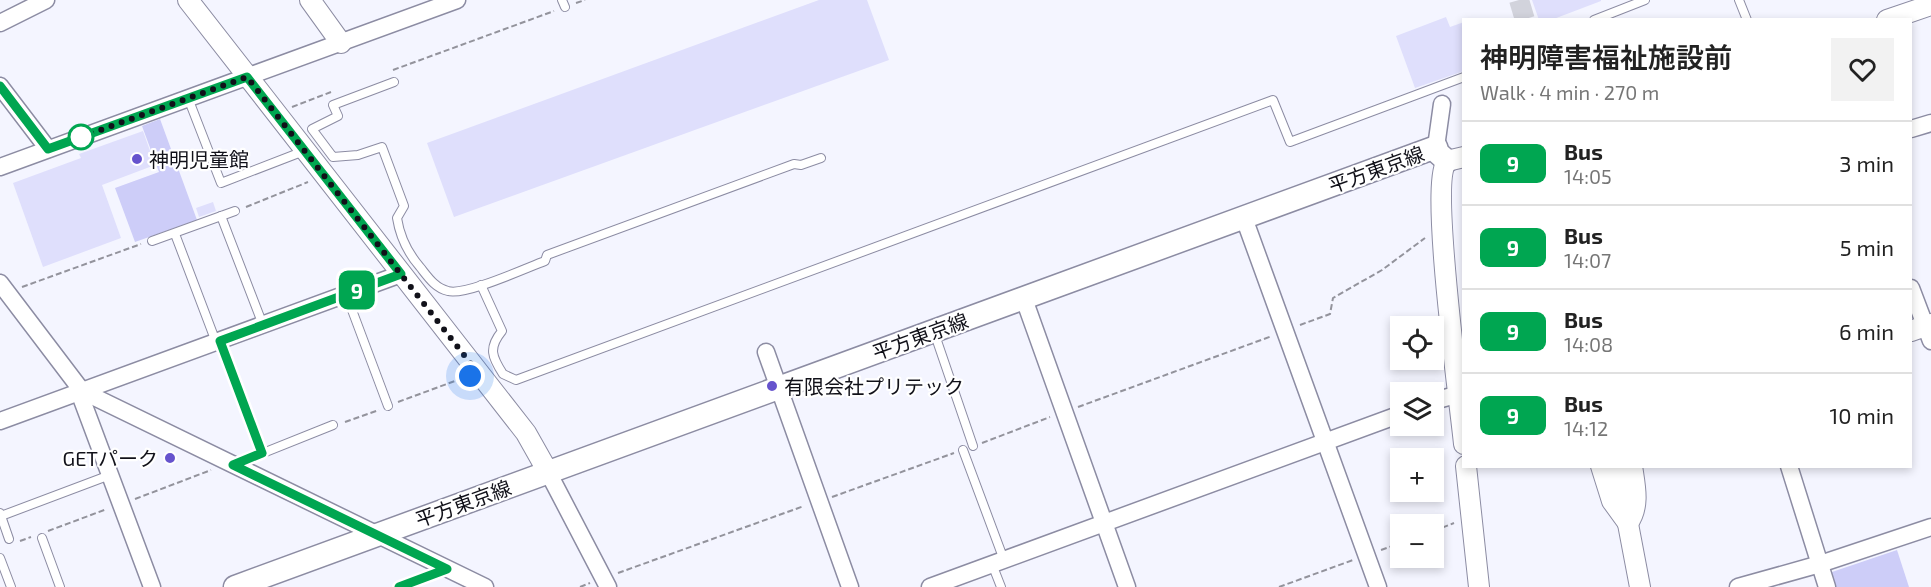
<!DOCTYPE html>
<meta charset="utf-8">
<style>
:root{--surface:#fff;--page:#f2f2f2;--text:#222;--muted:#767676;--line:#e0e0e0}
body{margin:0;font-family:"Exo 2","Noto Sans JP",sans-serif;background:var(--page);color:var(--text);height:100vh;display:flex;flex-direction:column;font-size:22px;white-space:nowrap}
*{box-sizing:border-box;margin:0}
p{font-size:20px;color:var(--muted)}
.icon{flex:none;width:33px;height:33px;fill:none;stroke:currentColor;stroke-width:2;stroke-linecap:round;stroke-linejoin:round}
.map{position:relative;flex:1;overflow:hidden}
.panel{position:absolute;left:1462px;top:18px;width:450px;height:450px;display:flex;flex-direction:column;background:var(--surface);border-radius:0px;box-shadow:0 3px 9px #0003}
.panel>*{flex:none}
.badge{padding:0 12px;border-radius:9px;font-size:21px;line-height:39px}
.buttons{position:absolute;left:1390px;top:316px;display:grid;gap:12px}
.buttons a{display:grid;place-items:center;width:54px;height:54px;border-radius:0px;background:var(--surface);box-shadow:0 3px 9px #0003;font-size:30px}
.you{position:absolute;width:30px;height:30px;margin:-15px;border:4px solid #fff;border-radius:50%;background:#1a73e8;box-shadow:0 0 0 9px #1a73e833}
.map>.badge{position:absolute;translate:-50% -50%;box-shadow:0 0 0 3px #fff}
.round{display:grid;place-items:center;flex:none;width:63px;height:63px;border-radius:0px;background:var(--page)}
.summary{display:flex;align-items:center;justify-content:space-between;height:102px;padding:0 18px}
h1{font-size:28px;font-weight:600;line-height:45px}
ul{padding:0;list-style:none}
li{display:flex;align-items:center;gap:18px;height:84px;padding:0 18px;border-top:2px solid var(--line)}
li div{flex:1}
li b{display:block;font-size:22px}
li em{font-style:normal}
li .badge{min-width:66px;font-weight:700;text-align:center}
.map>svg:first-child{display:block}
</style>
<div class="map">
<svg width="1931" height="587" viewBox="0 0 1931 587">
<rect width="100%" height="100%" fill="#f4f5ff"/>
<!-- green -->
<g fill="#cdcdf8">
<polygon points="160,119 197,220 135,242 115,188 159,172 142,126"/>
<polygon points="1897,550 1909,587 1834,587 1829,573"/>
</g>
<!-- building -->
<g fill="#dfdffc">
<polygon points="819,0 867,0 889,60 454,217 427,143"/>
<polygon points="1532,0 1601,0 1601,1 1551,20 1539,20"/>
<polygon points="1446,17 1450,27 1464,22 1464,71 1415,88 1396,36"/>
<polygon points="143,131 155,165 102,185 121,238 43,267 13,183 81,158 79,154"/>
<polygon points="213,202 216,211 199,217 196,208"/>
</g>
<g fill="none" stroke-linecap="round" stroke-linejoin="round">
<!-- tertiary-tunnel -->
<polyline stroke="#d2d3dc" stroke-width="20" stroke-dasharray="20 10" stroke-linecap="butt" points="1519,0 1525,20"/>
<!-- service casing -->
<g stroke="#8c8ca3" stroke-width="10">
<g id="service">
<polyline points="562,0 565,7"/>
<polyline points="1739,0 1747,20"/>
<polyline points="1594,20 1645,0"/>
<path d="M394,82L333,105L338,116L312,129L333,157L358,155L382,147L404,206L397,218C400,237 407,252 420,267C428,277 435,288 448,291C465,296 526,268 545,261L547,255L794,164L801,165L821,158"/>
<polyline points="188,98 221,183 304,151"/>
<polyline points="221,216 263,325"/>
<polyline points="175,234 216,342"/>
<polyline points="152,241 235,211"/>
<path d="M481,285L502,331C488,348 492,357 503,374L516,380L1273,100L1290,142L1464,77"/>
<polyline points="346,294 388,406"/>
<polyline points="934,332 973,446"/>
<polyline points="220,341 262,453"/>
<polyline points="963,450 1004,560"/>
<polyline points="233,465 333,425"/>
<polyline points="0,513 9,539"/>
<polyline points="1,516 110,475"/>
<polyline points="42,538 60,587"/>
<polyline points="0,558 11,587"/>
<polyline points="992,564 1001,587"/>
<polyline points="399,587 447,569"/>
</g>
</g>
<!-- minor casing -->
<g stroke="#8c8ca3" stroke-width="19">
<g id="minor">
<polyline points="0,23 46,0"/>
<polyline points="0,86 48,149"/>
<polyline points="1911,129 1931,123"/>
<polyline points="1436,147 1442,104"/>
<polyline points="0,167 457,0"/>
<polyline points="1244,218 1378,587"/>
<polyline points="0,283 82,391 485,587"/>
<polyline points="1911,288 1931,341"/>
<polyline points="1024,299 1127,587"/>
<polyline points="766,352 850,587"/>
<polyline points="79,392 152,587"/>
<polyline points="1434,401 1459,394"/>
<polyline points="0,421 401,274"/>
<polyline points="1789,466 1827,587"/>
<polyline points="548,472 608,587"/>
<polyline points="930,587 1401,414"/>
<polyline points="1738,587 1820,564 1931,527"/>
</g>
</g>
<!-- tertiary casing -->
<g stroke="#8c8ca3" stroke-width="22">
<g id="tertiary">
<polyline points="188,0 526,433 548,472"/>
<polyline points="310,0 341,43"/>
<polyline points="1887,20 1931,5"/>
<path d="M1464,157L1447,161C1429,183 1460,402 1464,444"/>
<polyline points="1911,331 1931,324"/>
<polyline points="1466,466 1479,587"/>
<path d="M1601,466L1612,501L1628,523C1640,506 1635,486 1632,466"/>
<polyline points="1617,466 1640,587"/>
</g>
</g>
<!-- secondary casing -->
<g stroke="#8c8ca3" stroke-width="25">
<polyline id="secondary" points="235,587 1436,147 1438,153 1447,161"/>
</g>
<!-- path -->
<g stroke="#93939c" stroke-width="2" stroke-dasharray="6 3" stroke-linecap="butt">
<polyline points="576,3 585,0"/>
<polyline points="393,70 554,11"/>
<polyline points="292,107 331,92"/>
<polyline points="246,207 308,182"/>
<polyline points="22,287 141,244"/>
<polyline points="1300,325 1330,314 1333,298 1382,270 1425,238"/>
<polyline points="398,402 463,378"/>
<polyline points="1078,407 1272,336"/>
<polyline points="345,422 379,410"/>
<polyline points="982,443 1050,417"/>
<polyline points="832,497 954,453"/>
<polyline points="135,499 211,470"/>
<polyline points="48,531 107,509"/>
<polyline points="1434,531 1454,523"/>
<polyline points="20,541 31,537"/>
<polyline points="1381,550 1401,543"/>
<polyline points="618,573 804,506"/>
<polyline points="580,587 590,583"/>
<polyline points="1279,587 1353,560"/>
</g>
<!-- service -->
<use href="#service" stroke="#fff" stroke-width="8"/>
<!-- minor -->
<use href="#minor" stroke="#fff" stroke-width="16"/>
<!-- tertiary -->
<use href="#tertiary" stroke="#fff" stroke-width="20"/>
<!-- secondary -->
<use href="#secondary" stroke="#fff" stroke-width="22"/>
</g>
<g fill="none" stroke-linecap="round" stroke-linejoin="round">
<!-- line casing -->
<g stroke="#fff" stroke-width="14">
<polyline id="line" points="0,86 48,149 247,77 401,274 220,341 262,453 233,465 447,569 399,587"/>
</g>
<!-- line -->
<use href="#line" stroke="#00a651" stroke-width="9"/>
<!-- walk -->
<polyline stroke="#111119" stroke-width="6" stroke-dasharray="0 10.8" points="81,137 247,77 478,373 470,376"/>
</g>
<!-- markers -->
<circle fill="#fff" stroke="#00a651" stroke-width="3" cx="81" cy="137" r="12"/>
<g fill="#6653cd" stroke="#fff" stroke-width="2">
<circle cx="137" cy="159" r="6"/>
<circle cx="772" cy="386" r="6"/>
<circle cx="170" cy="458" r="6"/>
</g>
<g text-anchor="middle" dominant-baseline="central" stroke-width="4.5" stroke-linejoin="round" paint-order="stroke">
<!-- poi labels -->
<g font-size="20" fill="#111119" stroke="#fff" text-anchor="start">
<text x="149" y="159">神明児童館</text>
<text x="784" y="386">有限会社プリテック</text>
<text x="158" y="458" text-anchor="end">GETパーク</text>
</g>
<!-- street labels -->
<g font-size="20" fill="#111119" stroke="#fff">
<text transform="translate(1376 169) rotate(-20)">平方東京線</text>
<text transform="translate(920 336) rotate(-20)">平方東京線</text>
<text transform="translate(463 503) rotate(-20)">平方東京線</text>
</g>
</g>
</svg>
<div class="buttons">
<a><svg class="icon" aria-label="locate" viewBox="0 0 24 24"><circle cx="12" cy="12" r="6"/><path d="M12 2v4M12 18v4M2 12h4M18 12h4"/></svg></a>
<a><svg class="icon" aria-label="layers" viewBox="0 0 24 24"><path d="M12 4l9 5-9 5-9-5zM3 14l9 5 9-5"/></svg></a>
<a>+</a>
<a>−</a>
</div>
<div class="you" style="left:470px;top:376px"></div>
<b class="badge" style="left:357px;top:290px;background:#00a651;color:#fff">9</b>
<section class="panel">
<div class="summary"><div><h1>神明障害福祉施設前</h1><p>Walk · 4 min · 270 m</p></div><a class="round"><svg class="icon" aria-label="heart" viewBox="0 0 24 24"><path d="M12 20l-8-8c-3-5 5-10 8-4 3-6 11-1 8 4z"/></svg></a></div>
<ul>
<li><span class="badge" style="background:#00a651;color:#fff">9</span><div><b>Bus</b><p>14:05</p></div><em>3 min</em></li>
<li><span class="badge" style="background:#00a651;color:#fff">9</span><div><b>Bus</b><p>14:07</p></div><em>5 min</em></li>
<li><span class="badge" style="background:#00a651;color:#fff">9</span><div><b>Bus</b><p>14:08</p></div><em>6 min</em></li>
<li><span class="badge" style="background:#00a651;color:#fff">9</span><div><b>Bus</b><p>14:12</p></div><em>10 min</em></li>
</ul>
</section>
</div>
